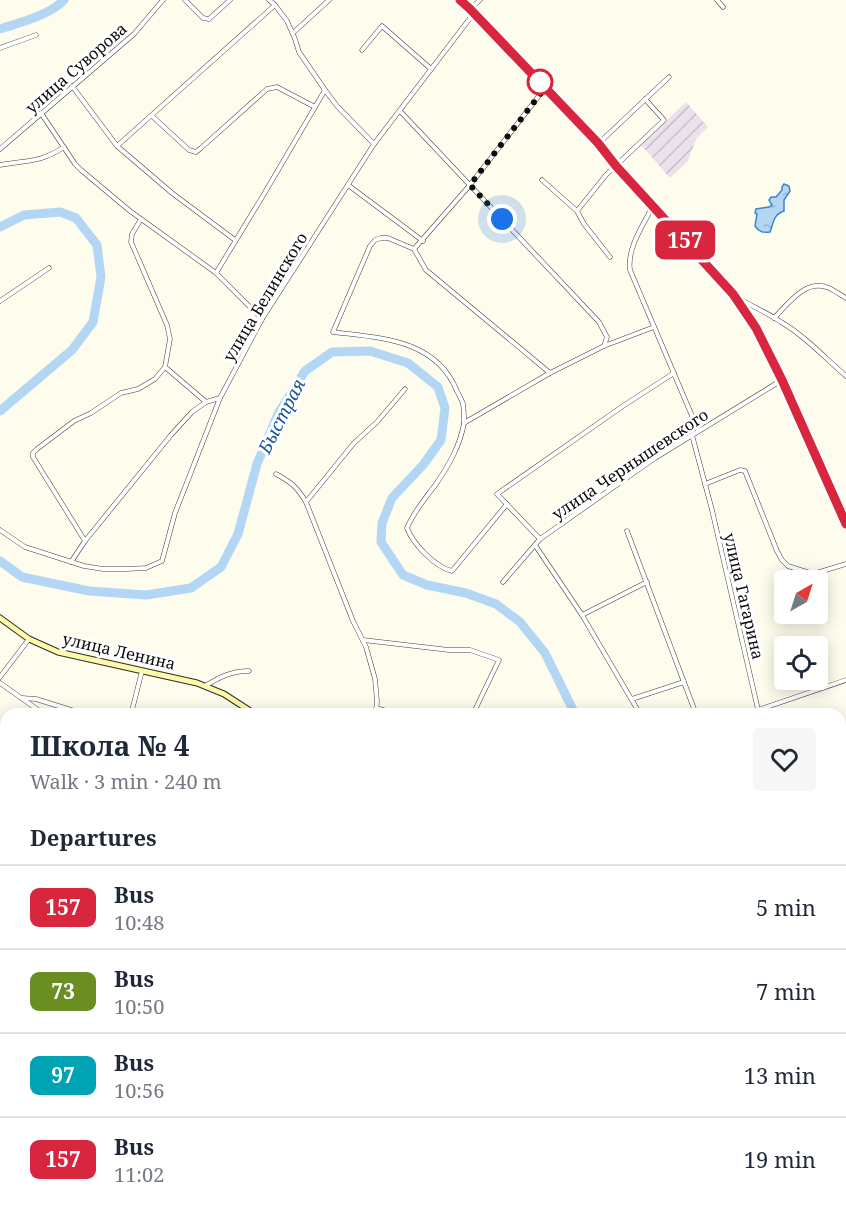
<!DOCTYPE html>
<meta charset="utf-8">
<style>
:root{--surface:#fff;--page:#f6f6f7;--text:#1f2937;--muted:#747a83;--line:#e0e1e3}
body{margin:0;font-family:"Noto Serif",serif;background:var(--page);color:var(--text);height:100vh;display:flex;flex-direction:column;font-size:22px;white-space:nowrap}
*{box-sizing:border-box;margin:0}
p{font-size:20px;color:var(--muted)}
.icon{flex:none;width:33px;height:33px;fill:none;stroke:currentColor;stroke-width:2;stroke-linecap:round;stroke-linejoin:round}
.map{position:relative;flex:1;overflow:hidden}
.details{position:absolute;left:0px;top:708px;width:846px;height:506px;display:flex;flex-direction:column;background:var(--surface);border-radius:18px 18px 0 0;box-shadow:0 3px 15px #0003}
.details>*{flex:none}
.badge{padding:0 12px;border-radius:9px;font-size:21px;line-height:39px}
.needle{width:39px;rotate:39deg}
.controls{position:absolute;left:774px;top:570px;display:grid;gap:12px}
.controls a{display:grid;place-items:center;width:54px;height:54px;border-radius:6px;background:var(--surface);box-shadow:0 3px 15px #0003;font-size:30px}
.you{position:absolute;width:30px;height:30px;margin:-15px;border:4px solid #fff;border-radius:50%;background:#1a73e8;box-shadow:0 0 0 9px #1a73e833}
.map>.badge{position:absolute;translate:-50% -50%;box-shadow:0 0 0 3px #fff}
h2{padding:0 30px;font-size:22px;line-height:54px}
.round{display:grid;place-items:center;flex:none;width:63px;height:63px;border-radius:6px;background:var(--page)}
.head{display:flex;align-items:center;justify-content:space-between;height:102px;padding:0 30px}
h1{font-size:28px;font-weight:700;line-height:45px}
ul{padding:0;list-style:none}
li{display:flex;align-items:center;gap:18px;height:84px;padding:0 30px;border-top:2px solid var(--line)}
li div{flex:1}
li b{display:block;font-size:22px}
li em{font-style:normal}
li .badge{min-width:66px;font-weight:700;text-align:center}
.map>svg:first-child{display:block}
</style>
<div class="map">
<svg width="846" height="1213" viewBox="0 0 846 1213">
<defs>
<pattern id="industrial-furrows" width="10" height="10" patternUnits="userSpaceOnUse" patternTransform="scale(1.5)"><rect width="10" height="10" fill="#ebe0eb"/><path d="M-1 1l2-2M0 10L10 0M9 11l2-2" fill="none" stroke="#c8bfc8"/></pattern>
<pattern id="water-ripples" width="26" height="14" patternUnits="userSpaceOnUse" patternTransform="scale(1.5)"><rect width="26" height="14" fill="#b2d6f4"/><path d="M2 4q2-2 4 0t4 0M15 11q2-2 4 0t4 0" fill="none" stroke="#98b6d0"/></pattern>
</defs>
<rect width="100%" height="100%" fill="#fefcec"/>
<!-- industrial -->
<g fill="url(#industrial-furrows)">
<polygon points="686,102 708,127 696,139 688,161 670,178 641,145"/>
<polygon points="846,934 846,1007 840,1010 840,939"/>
</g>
<!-- water -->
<path fill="url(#water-ripples)" stroke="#3b85c9" stroke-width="1.5" d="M784,184L789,186L790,191L784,200V211C773,215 774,222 770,232C763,233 759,232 755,226L757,214L755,213L756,209L769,207L772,205L769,200L771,197H776L782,190V187Z"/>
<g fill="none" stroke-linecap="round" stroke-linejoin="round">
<!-- river -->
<g stroke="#b2d6f4" stroke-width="9">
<path d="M0,29C21,22 48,16 64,0"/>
<polyline points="0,227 24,215 60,212 76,218 97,245 101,277 93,322 72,350 0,411"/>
<polyline points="0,561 22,577 89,591 146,595 191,588 221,567 238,534 257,464 278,414 305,371 332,352 370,351 408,363 438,387 445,408 441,440 423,465 392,498 382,523 381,542 403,575 427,585 466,593 496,604 520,622 545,653 575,714"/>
<polyline points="840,1022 846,1019"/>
</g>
<!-- street casing -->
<g stroke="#3f3f3f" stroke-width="5">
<g id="street">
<polyline points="185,0 203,18 209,19 230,0"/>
<polyline points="269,0 275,5 287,21 295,39 299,52 325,90 337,106 374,144"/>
<polyline points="717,0 723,7"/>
<polyline points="470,9 480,0"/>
<polyline points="293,33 329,0"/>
<polyline points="0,48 36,35"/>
<polyline points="362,50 382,26 431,69"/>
<polyline points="72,86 117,146 172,193 235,240"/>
<polyline points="400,111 599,322 607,337 604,346"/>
<polyline points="41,113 75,164 81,170 130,211 216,273 262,319"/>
<polyline points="152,116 189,150 196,152 201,148 267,89 277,87 315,107"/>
<polyline points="599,143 669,77"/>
<polyline points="117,146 275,5"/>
<polyline points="0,149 134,34 163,0"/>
<path d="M0,165C27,160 40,163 64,147"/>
<polyline points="542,180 577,211 584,224 610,257"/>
<polyline points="348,185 423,241"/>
<path d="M653,206C643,225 627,248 630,270L698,430"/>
<polyline points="577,211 606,175 664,120 645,99"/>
<polyline points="414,249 470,185 545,88"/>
<polyline points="216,273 264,194 325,90"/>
<path d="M735,296C751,306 766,312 781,322C805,336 825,358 846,376"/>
<polyline points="0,301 49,268"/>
<path d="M774,318C789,303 806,278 829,288C835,291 841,295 846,298"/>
<polyline points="165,367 206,402"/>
<path d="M464,423C464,417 464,410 463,404C462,400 459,395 457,391C436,339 381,338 333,332L370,246L375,240L381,238H388L414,249L426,270L550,373"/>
<polyline points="692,435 712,510 759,714"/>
<path d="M276,474C291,482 297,487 306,502L353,621L366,647L375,679L377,701L376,714"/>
<polyline points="705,484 740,470 745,471 777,551 782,560 788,566 813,574 846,564"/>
<polyline points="306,502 354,443 377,422 405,389"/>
<path d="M507,504L452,571C435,567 413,544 407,528C414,511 425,499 436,484C449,465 460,446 464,423L550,373L604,346L654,327"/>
<polyline points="0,530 25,547 84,566 103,569 126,569 146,568 162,561 175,513 220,398 262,319 374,144 474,13"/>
<polyline points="627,531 696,714"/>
<polyline points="540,539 497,494 623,406 674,373"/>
<polyline points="85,541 33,457 33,453 37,449 74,421 91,413 121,393 138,389 155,379 165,367 170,339 167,325 131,242 132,234 141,219"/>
<polyline points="535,545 582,615 640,714"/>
<polyline points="71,562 85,541 171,435 192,412 206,402 220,398"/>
<polyline points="503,582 540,539 655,458 782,380"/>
<polyline points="582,615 647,582"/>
<polyline points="363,640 449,650 470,650 499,660 473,714"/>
<polyline points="0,677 29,639"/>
<polyline points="0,683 44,714"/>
<path d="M205,686C220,677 231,671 249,671"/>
<polyline points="22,698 36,699 84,714"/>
<polyline points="632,699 684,682"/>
<polyline points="376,708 397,714"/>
<polyline points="758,710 846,680"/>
<polyline points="131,714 142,671"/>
<polyline points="840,743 846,741"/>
<polyline points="0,752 6,756"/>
<polyline points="840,822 843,825 846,824"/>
<polyline points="0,981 6,985"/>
<polyline points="0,1026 6,1018"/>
<polyline points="840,1096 846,1079"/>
<polyline points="0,1191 6,1197"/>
<polyline points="0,1208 6,1200"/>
<polyline points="18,1208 24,1213"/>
<polyline points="195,1208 201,1213"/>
<polyline points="355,1208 359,1213"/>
<polyline points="572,1208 580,1213"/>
<polyline points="821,1208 821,1213"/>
<polyline points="825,1208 846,1209"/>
<polyline points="152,1213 156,1208"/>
</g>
</g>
<!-- secondary casing -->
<g stroke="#2e2e2e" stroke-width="7">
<g id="secondary">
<polyline points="460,0 470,9 599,143 616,166 711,269 733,294 756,328 782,380 846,524"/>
<polyline points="0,618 29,639 58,652 197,683 224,694 255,714"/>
<polyline points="840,902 846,899"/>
<polyline points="0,1013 6,1017"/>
<polyline points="285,1208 293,1213"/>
</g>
</g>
<!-- street -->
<use href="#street" stroke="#fff" stroke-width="4"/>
<!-- secondary -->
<use href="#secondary" stroke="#fdfaa9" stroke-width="5"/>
<!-- rail -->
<g stroke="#b82e29" stroke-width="1.5">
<polyline points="0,763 6,768"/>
<polyline points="0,784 6,789"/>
<polyline points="0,796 6,801"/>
<polyline points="0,814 6,819"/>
<polyline points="1,849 6,853"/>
<polyline points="0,861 6,864"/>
<polyline points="0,874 6,877"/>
<polyline points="0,888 6,889"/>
<polyline points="454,1208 462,1213"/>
<polyline points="480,1208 486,1213"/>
<polyline points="500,1208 506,1213"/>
<polyline points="515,1208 521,1213"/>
</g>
</g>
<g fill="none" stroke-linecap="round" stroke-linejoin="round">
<!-- line casing -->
<g stroke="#fff" stroke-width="14">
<polyline id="line" points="460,0 470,9 598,143 616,166 722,282 733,294 756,328 782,380 846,524"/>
</g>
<!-- line -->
<use href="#line" stroke="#d7263d" stroke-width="9"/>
<!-- walk -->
<polyline stroke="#0c0c0c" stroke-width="6" stroke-dasharray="0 10.8" points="502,219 470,185 545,88 540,82"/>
</g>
<!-- markers -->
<circle fill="#fff" stroke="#d7263d" stroke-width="3" cx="540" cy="82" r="12"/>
<g text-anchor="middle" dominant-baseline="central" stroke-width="6" stroke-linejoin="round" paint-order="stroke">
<!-- street labels -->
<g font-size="16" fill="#0c0c0c" stroke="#fff">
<text transform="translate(76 68) rotate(-41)">улица Суворова</text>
<text transform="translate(265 297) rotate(-59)">улица Белинского</text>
<text transform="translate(630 464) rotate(-34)">улица Чернышевского</text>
<text transform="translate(744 596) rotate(77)">улица Гагарина</text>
<text transform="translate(119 651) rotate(13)">улица Ленина</text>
</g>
<!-- water labels -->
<g font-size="18" font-style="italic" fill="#1a579a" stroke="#fff">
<text transform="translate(281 416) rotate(-63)">Быстрая</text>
</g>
</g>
</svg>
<div class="controls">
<a><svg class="needle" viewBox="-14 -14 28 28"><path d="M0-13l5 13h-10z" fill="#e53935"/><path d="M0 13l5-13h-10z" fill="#747a83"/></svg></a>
<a><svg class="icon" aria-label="locate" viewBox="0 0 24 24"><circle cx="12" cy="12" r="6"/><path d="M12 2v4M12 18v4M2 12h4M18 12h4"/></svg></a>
</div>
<div class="you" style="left:502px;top:219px"></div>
<b class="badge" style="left:685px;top:240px;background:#d7263d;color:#fff">157</b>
<section class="details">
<div class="head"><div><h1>Школа № 4</h1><p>Walk · 3 min · 240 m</p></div><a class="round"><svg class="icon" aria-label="heart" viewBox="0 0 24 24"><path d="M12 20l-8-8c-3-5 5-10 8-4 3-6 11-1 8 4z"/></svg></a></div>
<h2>Departures</h2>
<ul>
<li><span class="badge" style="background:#d7263d;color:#fff">157</span><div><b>Bus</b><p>10:48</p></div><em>5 min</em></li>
<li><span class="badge" style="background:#6b8e23;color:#fff">73</span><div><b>Bus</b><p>10:50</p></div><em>7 min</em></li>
<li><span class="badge" style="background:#00a3b4;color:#fff">97</span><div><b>Bus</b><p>10:56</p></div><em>13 min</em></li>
<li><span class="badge" style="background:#d7263d;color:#fff">157</span><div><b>Bus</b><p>11:02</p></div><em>19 min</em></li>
</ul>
</section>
</div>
